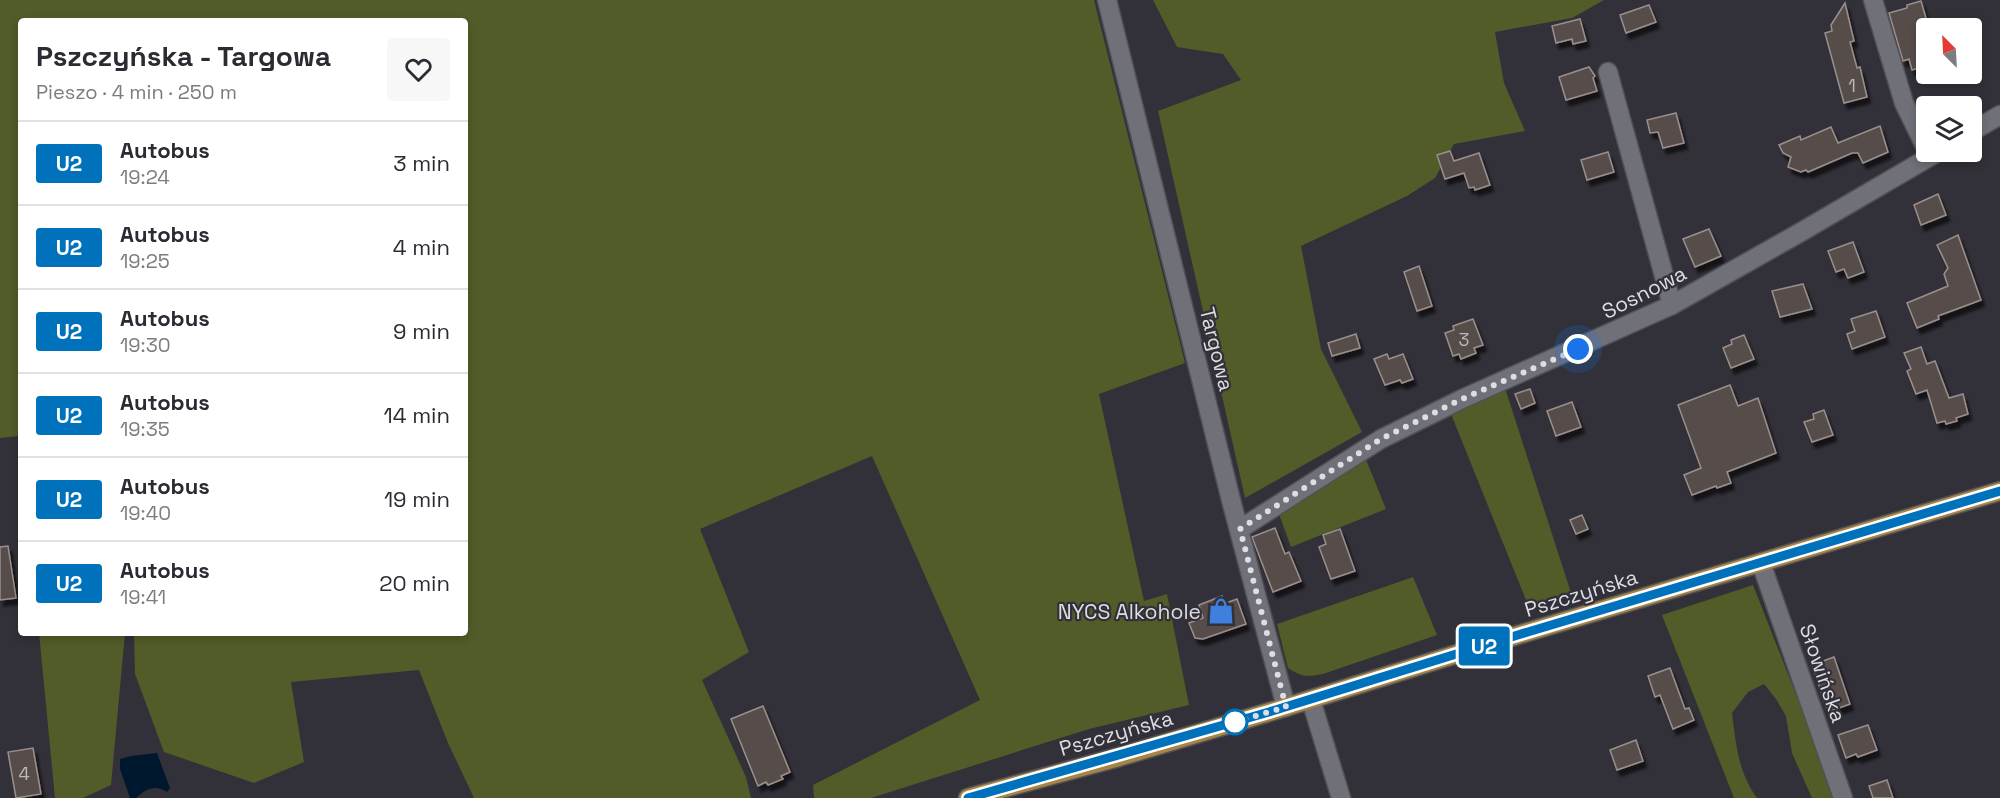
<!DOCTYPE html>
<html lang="pl">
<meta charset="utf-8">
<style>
:root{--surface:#fff;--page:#f7f7f7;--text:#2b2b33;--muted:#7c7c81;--line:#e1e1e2}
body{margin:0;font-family:"Space Grotesk",sans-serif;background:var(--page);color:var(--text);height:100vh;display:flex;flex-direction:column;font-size:22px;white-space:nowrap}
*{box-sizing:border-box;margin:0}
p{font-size:20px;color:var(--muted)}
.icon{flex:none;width:33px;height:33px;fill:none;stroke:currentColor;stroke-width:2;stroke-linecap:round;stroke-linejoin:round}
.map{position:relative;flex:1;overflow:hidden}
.drawer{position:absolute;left:18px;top:18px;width:450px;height:618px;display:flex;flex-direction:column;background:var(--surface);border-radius:6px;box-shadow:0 3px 9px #0003}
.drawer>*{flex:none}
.badge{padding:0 12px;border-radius:4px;font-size:21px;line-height:39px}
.needle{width:39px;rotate:336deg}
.controls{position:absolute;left:1916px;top:18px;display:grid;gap:12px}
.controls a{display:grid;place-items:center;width:66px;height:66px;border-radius:6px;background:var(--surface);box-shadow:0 3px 9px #0003;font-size:30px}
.you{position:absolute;width:30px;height:30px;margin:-15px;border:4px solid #fff;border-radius:50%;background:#1a73e8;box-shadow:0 0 0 9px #1a73e833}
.map>.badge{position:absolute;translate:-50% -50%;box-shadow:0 0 0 3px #fff}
.round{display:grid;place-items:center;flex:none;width:63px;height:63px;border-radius:6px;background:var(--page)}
.head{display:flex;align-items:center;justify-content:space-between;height:102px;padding:0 18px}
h1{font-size:28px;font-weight:700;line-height:45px}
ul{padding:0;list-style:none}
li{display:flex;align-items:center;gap:18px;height:84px;padding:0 18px;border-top:2px solid var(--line)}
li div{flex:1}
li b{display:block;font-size:22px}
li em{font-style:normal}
li .badge{min-width:66px;font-weight:700;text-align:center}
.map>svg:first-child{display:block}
</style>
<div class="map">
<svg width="2000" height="798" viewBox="0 0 2000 798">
<defs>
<filter id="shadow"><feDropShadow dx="3.5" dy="6" stdDeviation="1.5" flood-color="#0009"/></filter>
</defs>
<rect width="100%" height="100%" fill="#323139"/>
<!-- green -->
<g fill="#515c28">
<polygon points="0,0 1094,0 1185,363 1099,394 1144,601 1167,594 1189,705 1089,729 871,798 814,798 813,785 980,700 872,456 700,529 749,652 702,680 746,777 751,798 474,798 448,743 419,670 291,682 304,762 254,783 164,752 135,674 134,633 465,633 465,21 21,21 21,454 19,436 0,438"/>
<polygon points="1153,0 1604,0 1572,18 1495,32 1504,83 1525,131 1454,144 1435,178 1407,196 1301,246 1321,349 1362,432 1245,498 1158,111 1241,80 1223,54 1177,47"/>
<polygon points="1505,388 1572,596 1528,605 1451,414"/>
<polygon points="1365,457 1386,509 1291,547 1279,514"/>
<path d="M1413,577L1437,635L1323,674C1308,677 1301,677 1288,668L1277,624Z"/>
<path d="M1753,585L1836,796V798H1812L1792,753L1786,716L1776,699L1764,684L1748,692L1732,713C1736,744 1738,772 1757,798H1734L1662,615Z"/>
<polygon points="39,633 125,633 111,785 83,798 55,798"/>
</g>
<!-- water -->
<path fill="#00182e" d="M157,753L170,788L167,792C155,784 146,789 136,798H130L120,769V759L131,756Z"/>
<!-- building -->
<g fill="#574d4b" stroke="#9a8f8c" stroke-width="1.5" filter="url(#shadow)">
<polygon points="1921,1 1926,18 1926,66 1912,70 1909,59 1903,61 1889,13 1907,8 1907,5"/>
<polygon points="1845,3 1854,41 1850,42 1857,68 1860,67 1867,97 1844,103 1825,33 1832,31 1831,25"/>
<polygon points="1649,5 1656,22 1626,33 1620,15"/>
<polygon points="1580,19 1586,41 1573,44 1572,39 1556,43 1552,26"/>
<polygon points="1589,67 1595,76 1593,78 1597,91 1566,100 1559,77"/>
<polygon points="1676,113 1684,143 1663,148 1658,132 1650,133 1647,120"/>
<polygon points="1880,126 1888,152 1863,163 1858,153 1852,153 1808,172 1806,170 1801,172 1788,167 1791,157 1783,153 1779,145 1800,136 1801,140 1831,127 1838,143"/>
<polygon points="1450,151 1454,161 1479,153 1490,185 1475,190 1474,187 1469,188 1464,173 1445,179 1437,155"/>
<polygon points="1608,152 1614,172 1587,180 1581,160"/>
<polygon points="1938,194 1946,215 1921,225 1914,205"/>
<polygon points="1709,229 1721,256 1695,267 1683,239"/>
<polygon points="1958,235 1981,300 1938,316 1939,319 1917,328 1907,303 1948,286 1944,274 1948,268 1937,245"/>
<polygon points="1853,242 1864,272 1848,278 1844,269 1836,272 1828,251"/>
<polygon points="1419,266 1432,306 1417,311 1404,272"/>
<polygon points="1803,284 1812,309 1780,317 1772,291"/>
<polygon points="1876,311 1885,337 1852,349 1847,334 1855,331 1851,319"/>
<polygon points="1473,319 1483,345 1474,348 1476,353 1461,359 1459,354 1453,356 1445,333 1454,330 1453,326"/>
<polygon points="1356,334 1360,348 1332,356 1328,343"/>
<polygon points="1744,335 1754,359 1731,368 1723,348 1732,344 1731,340"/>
<polygon points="1921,347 1927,364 1935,361 1949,398 1963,394 1968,414 1956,418 1957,421 1946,424 1945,421 1937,423 1927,390 1916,394 1907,371 1911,369 1904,353"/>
<polygon points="1387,354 1389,359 1403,354 1413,379 1402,383 1400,380 1385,385 1374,359"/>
<polygon points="1730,385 1738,406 1758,398 1776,453 1727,472 1731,483 1717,488 1716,486 1692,495 1684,475 1701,468 1678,405"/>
<polygon points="1530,389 1535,403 1521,409 1515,394"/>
<polygon points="1572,402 1581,427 1556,436 1547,411"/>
<polygon points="1824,410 1833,435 1812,442 1804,422 1814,419 1813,414"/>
<polygon points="1582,515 1588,529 1576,534 1570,520"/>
<polygon points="1275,528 1285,554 1289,552 1301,581 1273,592 1252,537"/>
<polygon points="1340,529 1355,571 1331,579 1319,547 1326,544 1323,535"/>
<polygon points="8,546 16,598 0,600 0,547"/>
<polygon points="1222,596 1226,603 1237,599 1246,624 1203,639 1195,638 1189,623 1203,618 1199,605"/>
<polygon points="1834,657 1850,704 1828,712 1812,665"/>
<polygon points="1670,668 1685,709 1689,708 1694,720 1673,729 1660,695 1655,697 1648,676"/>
<polygon points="763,706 790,772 781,776 783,779 768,785 766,782 758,786 731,719"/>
<polygon points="1868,725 1877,750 1858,757 1856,754 1846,758 1838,735"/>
<polygon points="1636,740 1643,761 1617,770 1610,750"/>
<polygon points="33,748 41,794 16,798 8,752"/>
<polygon points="1887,780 1893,798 1873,798 1869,786"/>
</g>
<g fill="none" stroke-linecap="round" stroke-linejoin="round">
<!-- minor casing -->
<g stroke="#515057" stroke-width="21">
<g id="minor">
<polyline points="1107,0 1232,504 1286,707"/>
<polyline points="1873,0 1904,103 1926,148"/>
<polyline points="1608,72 1672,305"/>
<polyline points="1971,132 2000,115"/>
<polyline points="1240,529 1381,439 1462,399 1672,305 1801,232 1938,152"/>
<polyline points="1761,563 1843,798"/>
<polyline points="1311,700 1341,798"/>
</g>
</g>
<!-- major casing -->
<g stroke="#515057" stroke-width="21">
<polyline id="major" points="968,798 1119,757 1286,707 1521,634 2000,491"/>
</g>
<!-- minor -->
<use href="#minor" stroke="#707079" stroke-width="18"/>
<!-- major -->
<use href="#major" stroke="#a58544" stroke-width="18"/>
</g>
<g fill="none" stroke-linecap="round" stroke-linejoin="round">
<!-- line casing -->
<g stroke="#fff" stroke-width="14">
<polyline id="line" points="968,798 1269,712 1521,634 2000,491"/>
</g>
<!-- line -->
<use href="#line" stroke="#0072bc" stroke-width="9"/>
<!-- walk -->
<polyline stroke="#dedde3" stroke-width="6" stroke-dasharray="0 10.8" points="1235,722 1286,707 1240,529 1381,439 1462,399 1578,349"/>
</g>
<!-- icons -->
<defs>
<g id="shop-bare" transform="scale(2.07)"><path d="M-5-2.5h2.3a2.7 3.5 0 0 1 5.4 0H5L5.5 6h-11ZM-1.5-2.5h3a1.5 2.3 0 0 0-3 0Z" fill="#3f7fe0" stroke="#323139" stroke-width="2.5" paint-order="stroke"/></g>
</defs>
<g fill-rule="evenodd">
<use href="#shop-bare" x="1221" y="611"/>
</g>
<!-- markers -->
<circle fill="#fff" stroke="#0072bc" stroke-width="3" cx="1235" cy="722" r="12"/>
<g text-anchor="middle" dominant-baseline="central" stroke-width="4.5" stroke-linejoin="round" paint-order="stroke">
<!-- number labels -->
<g font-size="18" fill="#bcb9bd">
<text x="1852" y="85">1</text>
<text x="1464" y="339">3</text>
<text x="24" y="773">4</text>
</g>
<!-- street labels -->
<g font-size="21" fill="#dedde3" stroke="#323139">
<text transform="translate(1644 292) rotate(-27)">Sosnowa</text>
<text transform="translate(1217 349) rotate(76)">Targowa</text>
<text transform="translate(1581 593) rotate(-17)">Pszczyńska</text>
<text transform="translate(1823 673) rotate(71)">Słowińska</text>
<text transform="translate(1116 733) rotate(-16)">Pszczyńska</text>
</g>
<!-- poi labels -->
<g font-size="21" fill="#dedde3" stroke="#323139" text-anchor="end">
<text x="1201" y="611">NYCS Alkohole</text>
</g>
</g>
</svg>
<div class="controls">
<a><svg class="needle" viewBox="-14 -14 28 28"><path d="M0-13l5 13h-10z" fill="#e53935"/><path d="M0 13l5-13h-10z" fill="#7c7c81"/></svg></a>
<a><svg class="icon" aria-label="layers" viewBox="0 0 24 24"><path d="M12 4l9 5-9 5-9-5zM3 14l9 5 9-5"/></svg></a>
</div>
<div class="you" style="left:1578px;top:349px"></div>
<b class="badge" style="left:1484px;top:646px;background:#0072bc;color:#fff">U2</b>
<section class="drawer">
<div class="head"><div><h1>Pszczyńska - Targowa</h1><p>Pieszo · 4 min · 250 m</p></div><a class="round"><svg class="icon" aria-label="heart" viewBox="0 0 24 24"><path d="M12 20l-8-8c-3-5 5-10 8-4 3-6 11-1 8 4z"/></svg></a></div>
<ul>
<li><span class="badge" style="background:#0072bc;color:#fff">U2</span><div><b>Autobus</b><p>19:24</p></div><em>3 min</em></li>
<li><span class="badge" style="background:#0072bc;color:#fff">U2</span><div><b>Autobus</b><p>19:25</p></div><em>4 min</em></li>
<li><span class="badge" style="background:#0072bc;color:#fff">U2</span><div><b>Autobus</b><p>19:30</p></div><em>9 min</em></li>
<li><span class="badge" style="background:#0072bc;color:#fff">U2</span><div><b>Autobus</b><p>19:35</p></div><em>14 min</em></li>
<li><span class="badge" style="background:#0072bc;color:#fff">U2</span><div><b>Autobus</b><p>19:40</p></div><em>19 min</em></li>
<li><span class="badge" style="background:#0072bc;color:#fff">U2</span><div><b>Autobus</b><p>19:41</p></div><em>20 min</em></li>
</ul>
</section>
</div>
